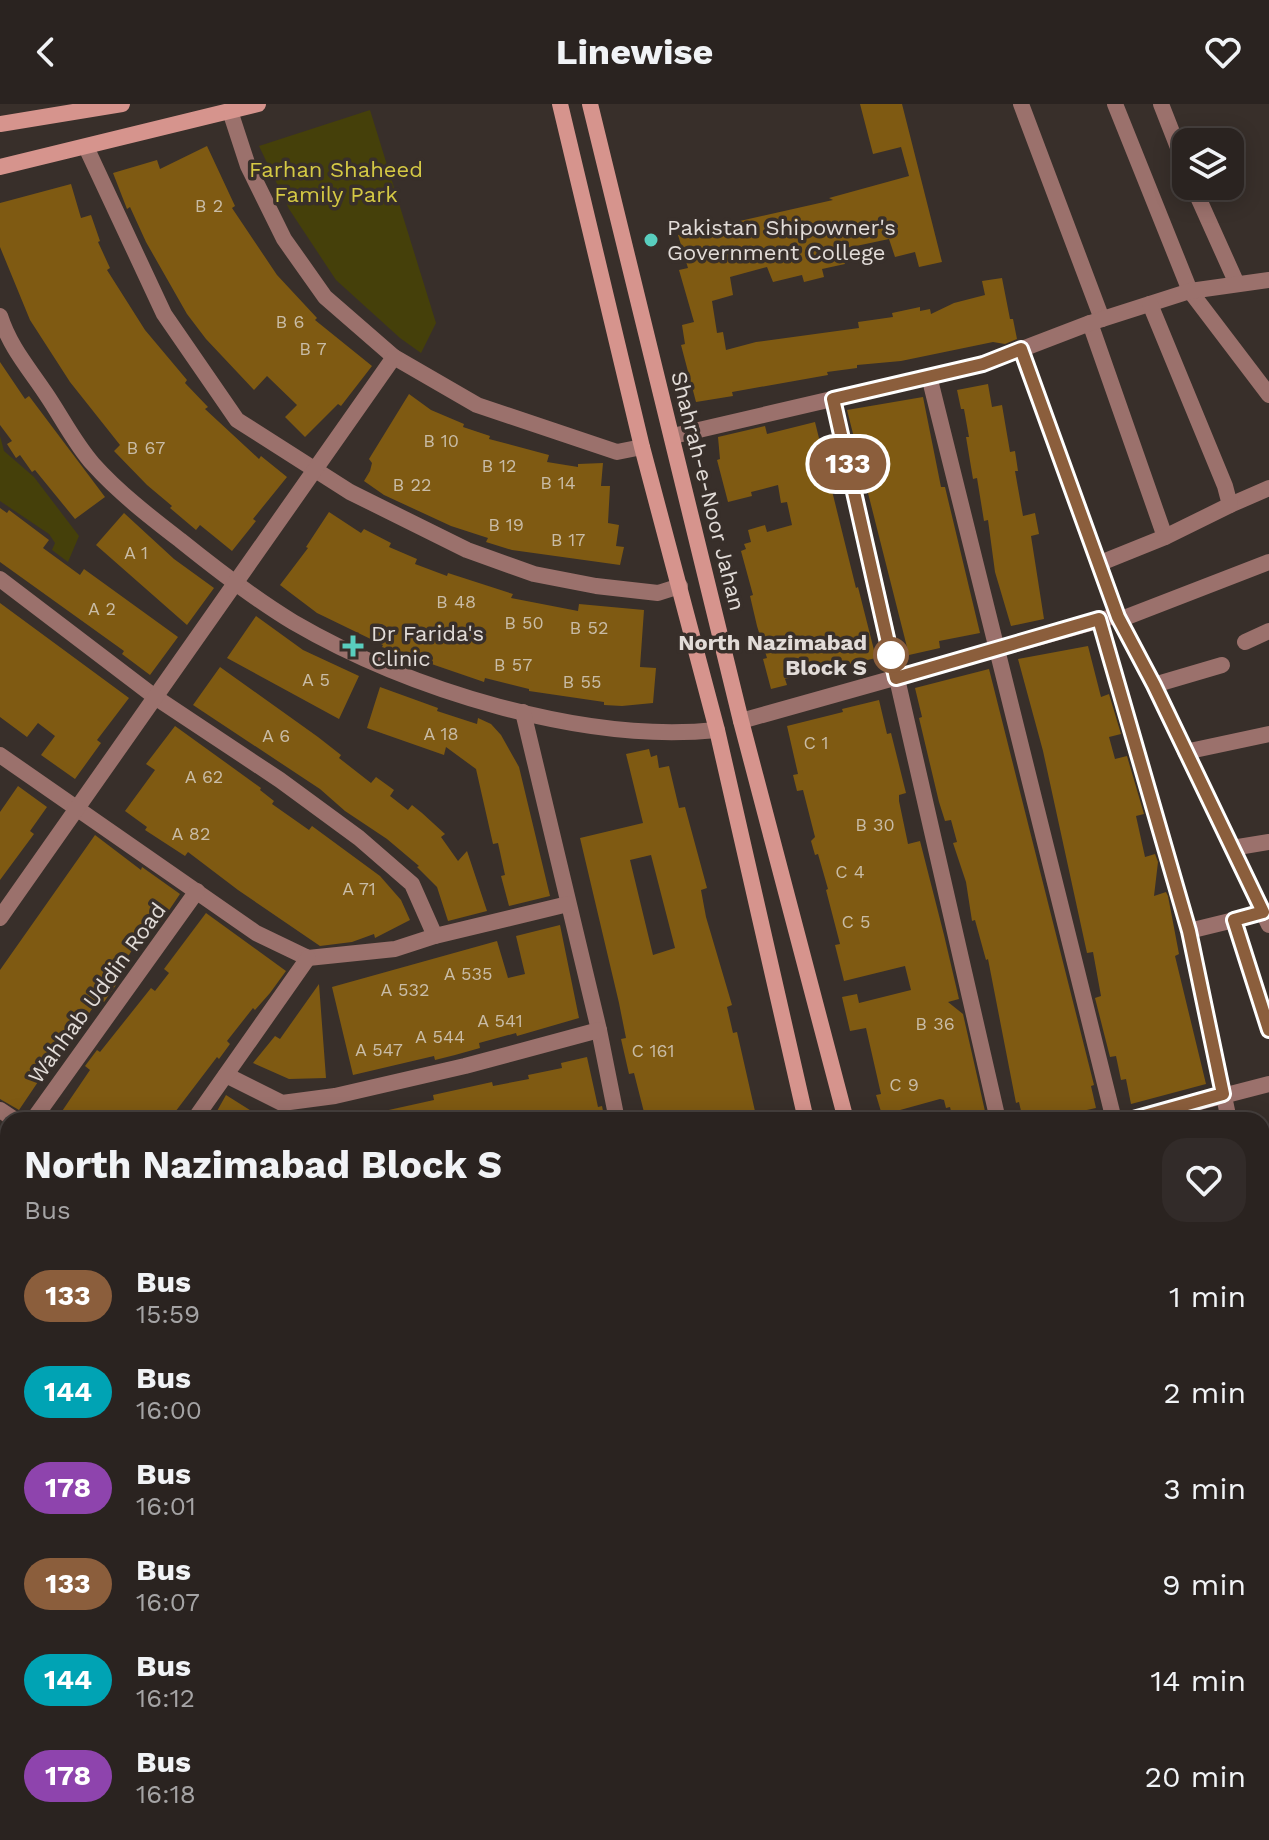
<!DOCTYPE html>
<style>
:root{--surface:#2a2320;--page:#322b29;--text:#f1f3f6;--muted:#a5a4a5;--line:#46403e}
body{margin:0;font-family:"Work Sans",sans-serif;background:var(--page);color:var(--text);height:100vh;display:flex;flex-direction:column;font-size:30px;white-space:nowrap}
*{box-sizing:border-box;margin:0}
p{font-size:26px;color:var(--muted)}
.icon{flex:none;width:44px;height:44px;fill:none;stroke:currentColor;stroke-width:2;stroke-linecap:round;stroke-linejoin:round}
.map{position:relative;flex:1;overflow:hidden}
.drawer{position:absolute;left:0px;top:1008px;width:1270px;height:728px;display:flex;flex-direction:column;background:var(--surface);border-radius:24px 24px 0 0;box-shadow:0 4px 20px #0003,0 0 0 2px var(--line)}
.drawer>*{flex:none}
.badge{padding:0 16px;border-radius:26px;font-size:28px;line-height:52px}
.fabs{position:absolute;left:1172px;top:24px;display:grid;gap:16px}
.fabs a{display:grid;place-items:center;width:72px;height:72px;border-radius:16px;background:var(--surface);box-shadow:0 4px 20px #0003,0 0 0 2px var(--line);font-size:40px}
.map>.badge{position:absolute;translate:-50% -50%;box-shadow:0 0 0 4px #fff}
.round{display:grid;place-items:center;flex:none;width:84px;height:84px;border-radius:24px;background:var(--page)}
.summary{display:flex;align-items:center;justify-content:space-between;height:136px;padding:0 24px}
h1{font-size:38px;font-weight:700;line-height:60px}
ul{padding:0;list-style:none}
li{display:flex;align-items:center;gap:24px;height:96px;padding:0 24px}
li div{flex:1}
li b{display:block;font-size:30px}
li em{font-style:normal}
li .badge{min-width:88px;font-weight:700;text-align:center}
header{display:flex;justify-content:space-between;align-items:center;height:104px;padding:0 24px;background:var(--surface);font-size:36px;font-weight:700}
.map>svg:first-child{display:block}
</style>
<header><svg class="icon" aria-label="back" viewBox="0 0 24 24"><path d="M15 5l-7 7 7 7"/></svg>Linewise<svg class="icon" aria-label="heart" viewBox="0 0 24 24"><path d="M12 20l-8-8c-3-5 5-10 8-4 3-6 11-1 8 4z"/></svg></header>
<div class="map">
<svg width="1269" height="1736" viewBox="0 0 1269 1736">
<rect width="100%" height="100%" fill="#382f2a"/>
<!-- green -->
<g fill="#45400a">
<polygon points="370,6 436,219 421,249 400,234 336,176 289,105 259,42"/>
<polygon points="0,332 4,347 34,373 79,432 68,458 52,446 55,439 49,430 0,397"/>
<polygon points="698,1728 942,1728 944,1736 700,1736"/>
</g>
<!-- building -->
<g fill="#7f5a12" fill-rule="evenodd">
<polygon points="860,0 902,0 942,158 919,163 915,148 895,153 889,135 842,145 845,160 822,165 824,173 804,178 802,171 773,178 767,163 730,173 733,191 712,197 717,229 723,228 726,246 756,238 859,224 858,218 893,213 892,209 920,203 920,207 930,205 931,210 954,199 985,191 982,177 1002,174 1010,215 1013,215 1017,235 1005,240 993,238 901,257 857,261 857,264 827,268 828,271 732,288 733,292 696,298 681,241 685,240 682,221 694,218 679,166 688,164 678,131 833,96 829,94 909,72 901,43 873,50"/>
<polygon points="207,42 235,102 232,104 277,171 317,214 315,216 372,262 341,302 338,300 305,333 285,313 297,301 267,272 254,286 206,235 187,210 146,138 130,103 127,105 113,69 157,56 160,65"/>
<polygon points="71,80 81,114 91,111 100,137 98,138 110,164 107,166 145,226 187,276 185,279 208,303 205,305 259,355 261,352 287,373 253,415 256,417 232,447 200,421 196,426 170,404 172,402 147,381 114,347 120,341 70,278 30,216 0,143 0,99"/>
<polygon points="0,258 25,295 29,292 105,393 75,415 35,366 32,368 20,351 16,354 7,340 12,337 0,321"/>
<polygon points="988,280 992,303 1002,301 1010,348 1015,347 1018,367 1015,367 1023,412 1035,409 1039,430 1031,432 1044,515 1011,522 995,468 988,416 984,417 977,374 973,375 966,333 969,333 964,305 961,305 957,286"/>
<polygon points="409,290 431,306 464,320 463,323 490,332 489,335 549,351 547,358 578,363 578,360 603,359 601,382 610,382 608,419 619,421 616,442 624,443 620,461 512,446 486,438 488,434 451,422 384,391 364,377 370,367 372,359 369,355"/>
<polygon points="923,293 941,383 945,383 980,529 939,537 940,544 909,551 847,306"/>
<polygon points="815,318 856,484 858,483 876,554 785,575 787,581 771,585 763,555 767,554 757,522 750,492 753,491 741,447 746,445 744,440 751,438 748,426 765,421 767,428 792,421 787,398 781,399 778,381 751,388 752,392 728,398 717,356 720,355 718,333 765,322 767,330"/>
<polygon points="0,404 7,409 9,406 49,436 43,444 80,471 84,465 178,533 150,571 122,550 124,547 0,458"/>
<polygon points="329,408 361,429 364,425 391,439 389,443 417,455 415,460 447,472 448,469 513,490 511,494 578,507 579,500 644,506 640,563 656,564 653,599 622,602 604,601 604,598 529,587 529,585 485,574 484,578 382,543 383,541 317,509 280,481 308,444 306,443"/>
<polygon points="124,409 174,455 214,484 187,521 96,441"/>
<polygon points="0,499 129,594 97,636 101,639 75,675 41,651 55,632 38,619 27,633 0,613"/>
<polygon points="256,512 303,546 359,572 339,615 227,554"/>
<polygon points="1088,542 1101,593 1109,590 1121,630 1109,633 1115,655 1127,652 1144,710 1136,712 1145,753 1155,750 1158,758 1154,792 1166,788 1168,792 1179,850 1175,852 1206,980 1131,1000 1126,975 1121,976 1116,952 1110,953 1095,894 1101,892 1093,848 1087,849 1043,647 1018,555"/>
<polygon points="220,563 318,633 341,651 339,654 371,679 376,673 394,686 390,692 408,706 412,701 422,709 445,730 441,733 458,757 467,747 487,807 448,817 437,783 417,763 419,762 387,735 345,707 320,685 193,601"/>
<polygon points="989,565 1094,981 1091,982 1096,1004 1059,1012 1060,1016 1023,1016 1019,998 1016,999 988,855 986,856 975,816 972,817 966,778 953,739 957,738 951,716 945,717 939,698 919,614 922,613 915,584"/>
<polygon points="380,583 438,604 437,607 477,620 478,614 491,620 501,631 519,663 550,792 509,802 501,772 505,771 498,739 493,740 476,665 446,643 444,651 367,624"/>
<polygon points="879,596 887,630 891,629 906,689 899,691 899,697 908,740 920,737 944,831 959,895 948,898 963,910 987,1016 953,1016 950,1003 946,1004 944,996 940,995 882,1011 876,991 881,990 866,924 850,927 842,893 857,890 859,899 911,886 905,862 844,877 835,841 840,840 826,786 828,785 818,750 815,751 811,737 815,733 803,686 797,687 793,671 798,670 787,622 843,608 842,605"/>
<polygon points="175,622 261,684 260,686 274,697 272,700 309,726 312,722 380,772 401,796 410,816 375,834 374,830 352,838 320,842 238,786 188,748 185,752 145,726 147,723 125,707 155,666 146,660"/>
<path d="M649,645L651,653L657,651L659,664L669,662L679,704L685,703L707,784L701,786L706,813L732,901L727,903L733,929L737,928L757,1016H646L634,969L629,970L621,935L626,934L619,899L580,734L643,719L626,650ZM651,751L675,844L653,851L630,756Z"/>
<polygon points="18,682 47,703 30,727 34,730 0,776 0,708"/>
<polygon points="95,731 141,766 142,763 180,790 161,818 154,813 123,860 126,862 114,879 116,881 104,898 99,895 76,928 73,926 19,1006 0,995 0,866"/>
<polygon points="206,809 286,867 270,889 255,906 253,904 227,937 230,940 219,955 217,953 169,1016 56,1016 90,966 85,962 97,946 100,948 151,884 155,887 169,869 164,865"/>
<polygon points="560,821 579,914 517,932 516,929 479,939 480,944 455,951 435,956 434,952 353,971 332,883 497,837 508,874 525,870 516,832"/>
<polygon points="319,880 326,974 289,975 253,959 275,932 280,935"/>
<polygon points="587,953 598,1003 602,1002 605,1016 367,1016 366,1011 434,996 433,991 492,978 493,982 529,975 528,971 562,964 561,959"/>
<polygon points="226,991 253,1008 270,1016 212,1016"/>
</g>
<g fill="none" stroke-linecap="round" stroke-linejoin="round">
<!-- minor -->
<g stroke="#9b716c" stroke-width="16">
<polyline points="1021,0 1102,215"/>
<polyline points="1115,0 1190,187 1269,291"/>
<polyline points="1161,0 1186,64"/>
<polyline points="86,43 164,210 237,316 350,388 467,446 534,470 596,482 658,489 680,482"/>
<polyline points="1193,82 1237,180"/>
<path d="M0,212C10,243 28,263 46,290C61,312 75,340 93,360C118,388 150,413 180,436C216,465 253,494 293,518C408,585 583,640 717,626"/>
<polyline points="1090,219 1165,433"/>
<polyline points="1021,245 1118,513 1154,581 1269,821"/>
<polyline points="929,272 1114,1016"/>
<polyline points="833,295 998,1016"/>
<polyline points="673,332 983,260 1090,219 1190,187 1269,176"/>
<polyline points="1230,401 1269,384"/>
<polyline points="1098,460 1165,433 1230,401 1225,382 1150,200"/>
<polyline points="0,475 155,593 280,676 359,734 412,780 435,832"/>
<polyline points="1099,515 1189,827 1229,1016"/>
<polyline points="1119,516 1269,458"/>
<polyline points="1245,538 1269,527"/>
<polyline points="1154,581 1222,561"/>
<polyline points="523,608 599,926 617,1016"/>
<polyline points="741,617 1108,514"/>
<polyline points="1185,648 1269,630"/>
<polyline points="0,651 256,829 308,854 395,845 435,832 568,800"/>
<polyline points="1232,744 1269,738"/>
<polyline points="1189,827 1234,816 1269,926"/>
<polyline points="226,971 282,999 335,992 465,962 599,926"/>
<polyline points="0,1006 15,1016"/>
<polyline points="33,1016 197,787"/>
<polyline points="194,1016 308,854"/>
<polyline points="1130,1016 1269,980"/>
<polyline points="0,1063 8,1051"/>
<polyline points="1262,1149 1269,1178"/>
<polyline points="0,1287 8,1276"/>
<polyline points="1262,1468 1269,1466"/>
<polyline points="1262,1567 1269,1565"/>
<polyline points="1262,1583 1269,1608"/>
<polyline points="108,1728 110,1736"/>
<polyline points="268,1728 270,1736"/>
<polyline points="611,1736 647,1728"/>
<polyline points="1258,1736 1269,1733"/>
</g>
<!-- tertiary -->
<g stroke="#9b716c" stroke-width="16">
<polyline points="230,7 248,62 284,135 325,193 394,253 477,301 617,348 642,343"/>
<polyline points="0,814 394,253"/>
</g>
<!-- secondary -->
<g stroke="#d6948d" stroke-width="16">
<polyline points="560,0 642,343 717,626 806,1016"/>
<polyline points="590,0 741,617 846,1016"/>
<polyline points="0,20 122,0"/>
<polyline points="0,63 258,0"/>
<polyline points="986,1728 988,1736"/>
<polyline points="1025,1728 1027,1736"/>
</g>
</g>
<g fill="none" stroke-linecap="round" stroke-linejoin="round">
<!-- line casing -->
<g stroke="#fff" stroke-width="18">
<polyline id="line" points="1130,1016 1223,990 1189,827 1099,515 896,574 833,295 983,260 1021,245 1118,513 1154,581 1263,808 1234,816 1269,926"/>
</g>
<!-- line -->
<use href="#line" stroke="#8b5e3c" stroke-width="12"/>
</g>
<!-- markers -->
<g fill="#59cebe" stroke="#382f2a" stroke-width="3">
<circle cx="651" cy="136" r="8"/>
<path d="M349 530h8v8h8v8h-8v8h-8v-8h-8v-8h8z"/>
</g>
<circle fill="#fff" stroke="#8b5e3c" stroke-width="4" cx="891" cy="551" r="16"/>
<g text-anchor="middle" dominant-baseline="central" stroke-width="7" stroke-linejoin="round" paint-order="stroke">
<!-- number labels -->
<g font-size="18" fill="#c9bca6">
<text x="209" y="101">B 2</text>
<text x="290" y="217">B 6</text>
<text x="313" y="244">B 7</text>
<text x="441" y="336">B 10</text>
<text x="146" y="343">B 67</text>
<text x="499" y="361">B 12</text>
<text x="558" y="378">B 14</text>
<text x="412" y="380">B 22</text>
<text x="506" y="420">B 19</text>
<text x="568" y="435">B 17</text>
<text x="136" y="448">A 1</text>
<text x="456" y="497">B 48</text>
<text x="102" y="504">A 2</text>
<text x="524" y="518">B 50</text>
<text x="589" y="523">B 52</text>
<text x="513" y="560">B 57</text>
<text x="316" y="575">A 5</text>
<text x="582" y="577">B 55</text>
<text x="441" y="629">A 18</text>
<text x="276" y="631">A 6</text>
<text x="816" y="638">C 1</text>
<text x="204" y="672">A 62</text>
<text x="875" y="720">B 30</text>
<text x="191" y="729">A 82</text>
<text x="850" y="767">C 4</text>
<text x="359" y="784">A 71</text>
<text x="856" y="817">C 5</text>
<text x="468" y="869">A 535</text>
<text x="405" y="885">A 532</text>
<text x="500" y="916">A 541</text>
<text x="935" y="919">B 36</text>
<text x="440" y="932">A 544</text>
<text x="379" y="945">A 547</text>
<text x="653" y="946">C 161</text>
<text x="904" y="980">C 9</text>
</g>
<!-- park labels -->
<g font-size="22" fill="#d5c944" stroke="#382f2a">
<text x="336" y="65">Farhan Shaheed<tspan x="336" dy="25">Family Park</tspan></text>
</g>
<!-- poi labels -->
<g font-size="22" fill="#e2dcd8" stroke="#382f2a" text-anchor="start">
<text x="667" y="123">Pakistan Shipowner's<tspan x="667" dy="25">Government College</tspan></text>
<text x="371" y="529">Dr Farida's<tspan x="371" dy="25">Clinic</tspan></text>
</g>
<!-- street labels -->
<g font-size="22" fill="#e2dcd8" stroke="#382f2a">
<text transform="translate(708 387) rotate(76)">Shahrah-e-Noor Jahan</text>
<text transform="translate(97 889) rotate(-54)">Wahhab Uddin Road</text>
</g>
<!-- stop labels -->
<g font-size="22" font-weight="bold" fill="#e2dcd8" stroke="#382f2a" text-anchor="end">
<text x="867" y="538">North Nazimabad<tspan x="867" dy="25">Block S</tspan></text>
</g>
</g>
</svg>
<div class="fabs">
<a><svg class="icon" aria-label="layers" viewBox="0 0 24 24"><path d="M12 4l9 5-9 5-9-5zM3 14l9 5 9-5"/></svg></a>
</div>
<b class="badge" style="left:848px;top:360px;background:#8b5e3c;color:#fff">133</b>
<section class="drawer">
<div class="summary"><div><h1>North Nazimabad Block S</h1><p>Bus</p></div><a class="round"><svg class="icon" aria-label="heart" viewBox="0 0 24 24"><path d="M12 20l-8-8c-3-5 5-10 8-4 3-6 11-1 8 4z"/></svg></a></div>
<ul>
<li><span class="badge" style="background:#8b5e3c;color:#fff">133</span><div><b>Bus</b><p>15:59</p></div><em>1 min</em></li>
<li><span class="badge" style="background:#00a3b4;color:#fff">144</span><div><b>Bus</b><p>16:00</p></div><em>2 min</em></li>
<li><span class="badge" style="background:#8e44ad;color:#fff">178</span><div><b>Bus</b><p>16:01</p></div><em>3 min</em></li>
<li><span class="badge" style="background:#8b5e3c;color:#fff">133</span><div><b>Bus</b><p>16:07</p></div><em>9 min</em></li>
<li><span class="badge" style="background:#00a3b4;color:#fff">144</span><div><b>Bus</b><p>16:12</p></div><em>14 min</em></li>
<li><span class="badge" style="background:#8e44ad;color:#fff">178</span><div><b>Bus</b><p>16:18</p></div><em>20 min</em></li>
</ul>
</section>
</div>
